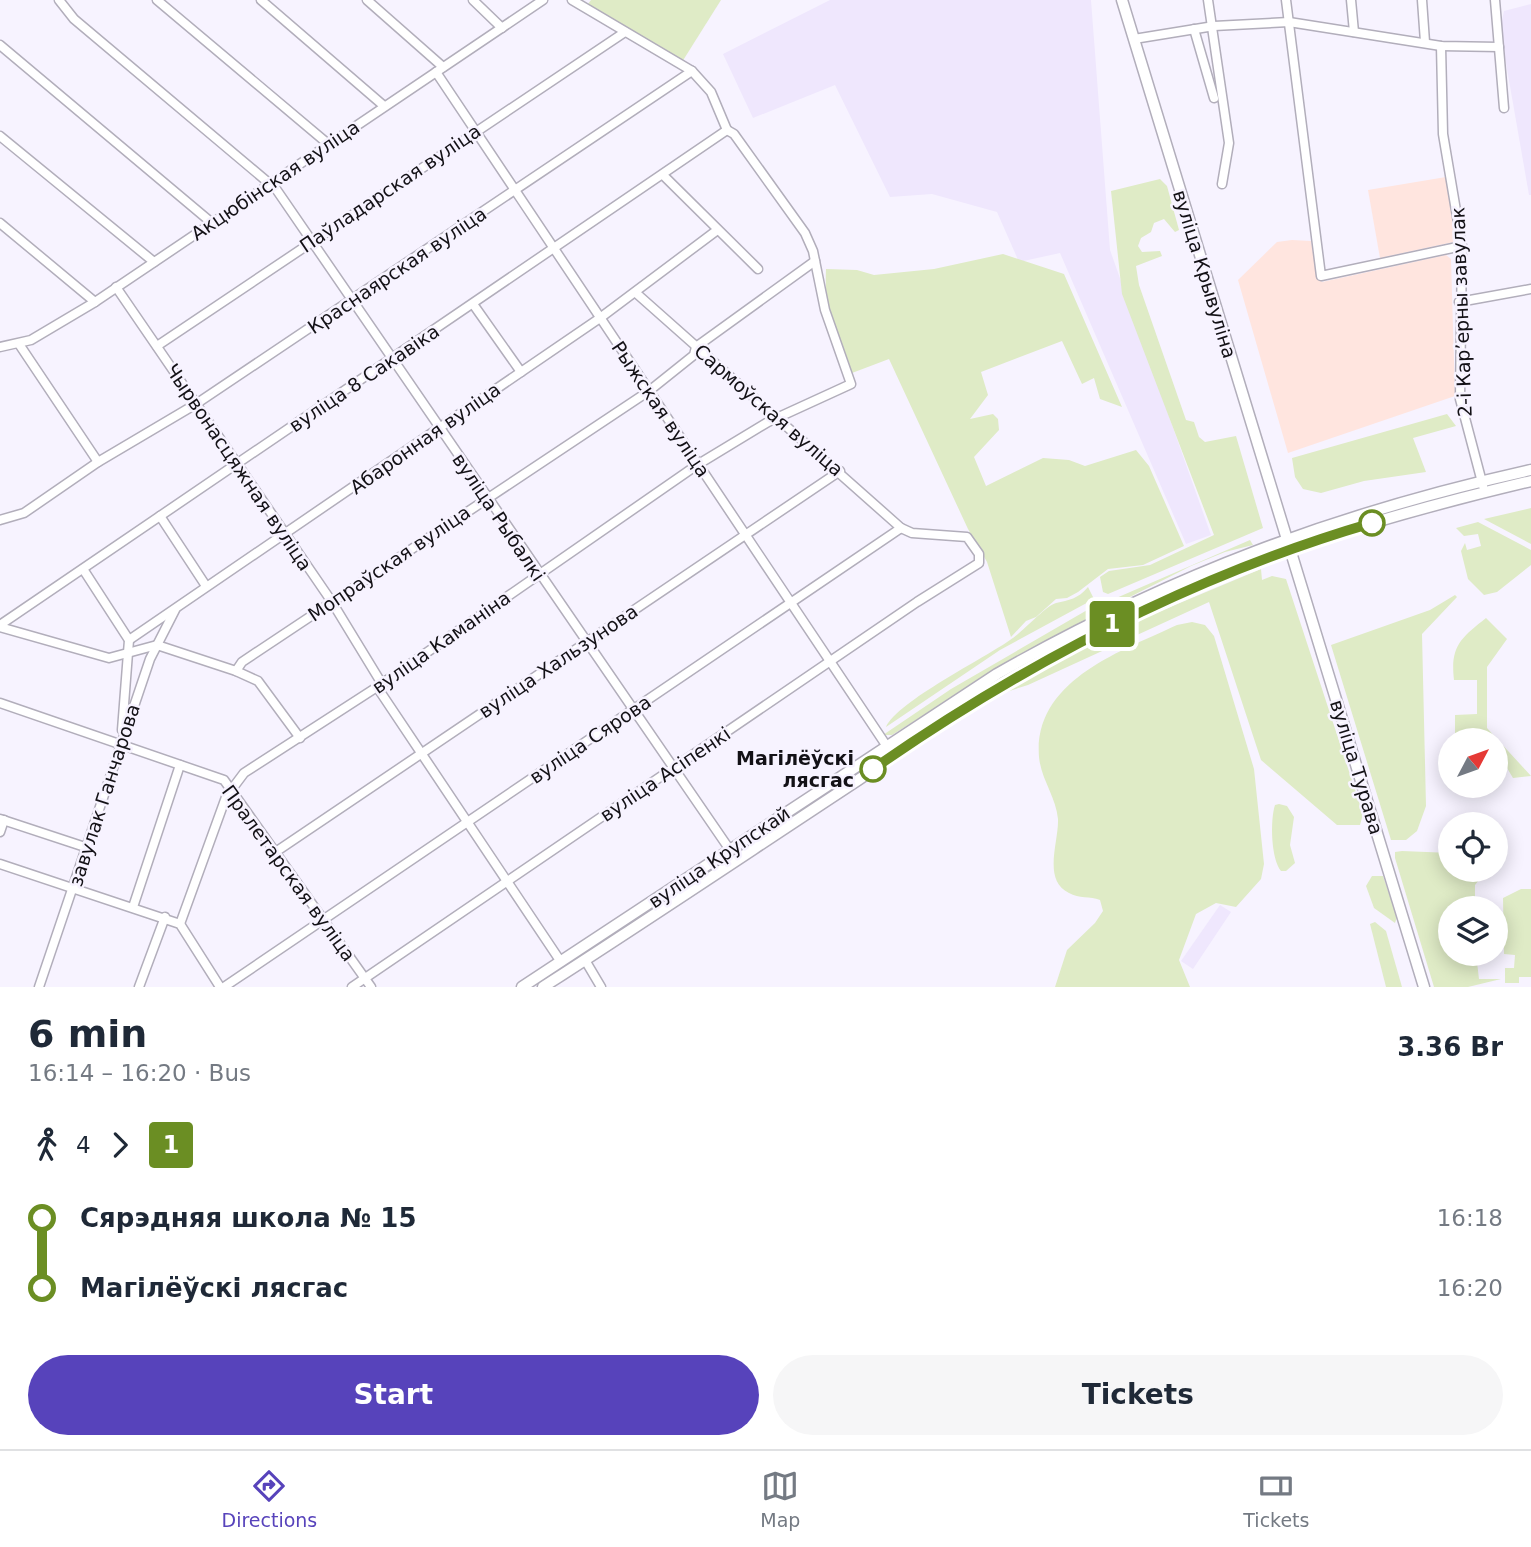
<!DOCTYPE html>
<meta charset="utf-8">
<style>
:root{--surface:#fff;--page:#f6f6f7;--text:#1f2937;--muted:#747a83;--line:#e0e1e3;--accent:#5743bb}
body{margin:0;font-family:"DejaVu Sans",sans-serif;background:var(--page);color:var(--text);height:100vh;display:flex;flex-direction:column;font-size:26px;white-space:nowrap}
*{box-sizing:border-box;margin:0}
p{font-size:23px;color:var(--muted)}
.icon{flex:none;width:38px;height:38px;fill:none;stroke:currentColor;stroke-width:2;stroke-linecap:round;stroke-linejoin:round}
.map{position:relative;height:987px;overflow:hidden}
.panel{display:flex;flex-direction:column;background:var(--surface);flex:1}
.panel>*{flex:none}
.badge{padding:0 14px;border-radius:5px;font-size:24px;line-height:46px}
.needle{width:46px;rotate:49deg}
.controls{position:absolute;left:1438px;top:728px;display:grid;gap:14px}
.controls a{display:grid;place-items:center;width:70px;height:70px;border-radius:50%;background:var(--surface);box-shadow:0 4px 18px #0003;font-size:35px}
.map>.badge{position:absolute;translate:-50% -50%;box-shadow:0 0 0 4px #fff}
.legs{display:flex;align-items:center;gap:10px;height:77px;padding:0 28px;font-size:23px}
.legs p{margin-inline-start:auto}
.overview{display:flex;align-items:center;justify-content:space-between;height:119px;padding:0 28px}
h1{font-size:38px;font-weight:700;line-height:52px}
.primary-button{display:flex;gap:14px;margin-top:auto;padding:14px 28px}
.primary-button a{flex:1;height:80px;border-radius:42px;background:var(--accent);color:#fff;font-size:28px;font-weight:700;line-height:80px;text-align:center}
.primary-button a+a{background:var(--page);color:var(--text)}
ul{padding:0 28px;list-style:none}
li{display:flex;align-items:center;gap:24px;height:70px;font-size:26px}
li i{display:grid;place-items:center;width:10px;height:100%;margin:0 9px;background:currentColor}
li i::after{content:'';width:18px;height:18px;margin:-9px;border:5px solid;border-radius:50%;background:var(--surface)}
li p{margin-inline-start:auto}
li:first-child i{background:linear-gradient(#0000 50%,currentColor 0)}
li:last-child i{background:linear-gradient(currentColor 50%,#0000 0)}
.menu{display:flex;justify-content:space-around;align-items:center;height:98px;border-top:2px solid var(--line);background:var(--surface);font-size:19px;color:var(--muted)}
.menu a{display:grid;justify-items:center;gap:4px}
.menu .active{color:var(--accent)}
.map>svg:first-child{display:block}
</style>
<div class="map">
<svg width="1531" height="987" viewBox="0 0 1531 987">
<rect width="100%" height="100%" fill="#f7f3ff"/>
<!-- built -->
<g fill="#efe7fd">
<polygon points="830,0 1091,0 1110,250 1211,535 1186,544 1060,253 1019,262 997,212 932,194 890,197 835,85 753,118 723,54"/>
<polygon points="1531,4 1531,195 1529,195 1500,29 1504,11"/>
<polygon points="1220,905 1231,912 1193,969 1181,961"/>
</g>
<!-- education -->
<g fill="#ffe5df">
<polygon points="1446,177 1458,241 1380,258 1368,190"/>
<polygon points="1292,240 1311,241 1316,271 1322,282 1446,255 1451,259 1455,396 1288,453 1238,280 1277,242"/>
</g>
<!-- green -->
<g fill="#dfebc6">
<polygon points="591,0 721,0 682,62 588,4"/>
<polygon points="1160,179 1167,186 1179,230 1175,232 1164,219 1154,223 1151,232 1141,238 1138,246 1142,252 1160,251 1162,256 1136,266 1139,285 1186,420 1194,422 1199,437 1205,442 1236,436 1263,528 1108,594 1103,592 1100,577 1109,571 1150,565 1214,535 1122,294 1111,191"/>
<path d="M1003,254L1064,274L1122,407L1100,399L1094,378L1082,384L1062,341L981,372L988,395L970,419L993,414L998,419L999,430L974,457L986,486L1043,458L1069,460L1085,466L1136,450L1149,466L1184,546L1143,565L1108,569L1078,592L1067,598L1056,599L1036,617L1026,621L1011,637L987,562L968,529L889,359L852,373C835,333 824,314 826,269L857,270L874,275L934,269Z"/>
<polygon points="1447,414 1456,426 1413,438 1426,472 1364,481 1321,493 1303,489 1295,477 1292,458"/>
<polygon points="1531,508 1531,544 1484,519"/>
<polygon points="1478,522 1531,550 1531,565 1497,592 1484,595 1468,579 1461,551 1465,543 1467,550 1481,546 1478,534 1464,536 1456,528"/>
<polygon points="1250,540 1253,545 1225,552 1191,566 1116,604 1107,602"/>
<polygon points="1261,569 1262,580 1272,576 1286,579 1363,814 1360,825 1337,825 1261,760 1209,602 1028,685 997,695 1120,628"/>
<path d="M1088,587L1094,599L1000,650L886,727C898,701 985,658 1010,640C1021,634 1045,606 1056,603C1069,600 1078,599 1088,587Z"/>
<polygon points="1455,595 1457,597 1422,634 1426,806 1417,831 1406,840 1391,840 1331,645 1430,610"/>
<polygon points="1101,602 1099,613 1023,653 892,735 883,735 951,689"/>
<path d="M1486,618L1507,639L1487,667V728L1531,776L1513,778L1507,768L1496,761V740H1455V715L1477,714V680H1454C1450,646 1461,638 1486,618Z"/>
<path d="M1192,622L1205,625L1214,636L1254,769L1264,864L1261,879L1236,907L1216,903L1196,914L1179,960L1190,987H1055L1067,950L1095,923L1103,911L1100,900C1090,896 1079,899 1069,893C1042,880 1059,842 1058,819C1056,797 1041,779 1039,757C1033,680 1122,651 1177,625Z"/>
<path d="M1279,804L1287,806L1294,817L1290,845L1295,863L1286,871H1281C1271,859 1270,820 1275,805Z"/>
<polygon points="1402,851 1451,853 1451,870 1487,870 1475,885 1475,908 1451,908 1451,954 1476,954 1479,979 1501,979 1468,987 1434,987 1395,858 1395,852"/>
<polygon points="1372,876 1383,876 1397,917 1395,923 1374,908 1366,886"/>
<polygon points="1521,889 1531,889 1531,977 1519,977 1519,983 1505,983 1505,968 1514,968 1515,955 1504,954 1503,898"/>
<polygon points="1375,922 1386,931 1402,987 1386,987 1370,924"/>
</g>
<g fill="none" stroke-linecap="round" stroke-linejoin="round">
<!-- minor casing -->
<g stroke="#b2aebb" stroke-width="11">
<g id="minor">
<polyline points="59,0 74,19 276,189 730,850"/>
<polyline points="157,0 327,143"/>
<polyline points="261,0 384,106"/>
<polyline points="367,0 443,67"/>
<polyline points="473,0 502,28"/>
<polyline points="572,0 692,71 711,92 727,130"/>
<polyline points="1208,0 1229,143 1222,184"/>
<polyline points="1286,0 1321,276 1462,246"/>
<polyline points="1351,0 1354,32"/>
<polyline points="1422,0 1425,42"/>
<polyline points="1495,0 1504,108"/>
<polyline points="1194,29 1214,98"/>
<polyline points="1134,39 1214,26 1289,22 1441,46 1499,47"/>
<polyline points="0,45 212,223"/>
<polyline points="1441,46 1443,134 1462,246 1460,399 1483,486"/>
<polyline points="436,72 886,745"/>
<polyline points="0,136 154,262"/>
<polyline points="664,176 758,269"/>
<polyline points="0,223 95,302"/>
<polyline points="116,287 332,602 382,684"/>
<polyline points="636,293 901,528"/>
<polyline points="1459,302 1531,289"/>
<polyline points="473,304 521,372"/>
<polyline points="19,344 98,462"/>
<polyline points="157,346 625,32"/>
<polyline points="0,347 31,340 95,302 543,0"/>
<polyline points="160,516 206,586"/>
<polyline points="0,520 24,513 98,462 196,404 692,71"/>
<polyline points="83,569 129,640 122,730"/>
<polyline points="0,625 727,130"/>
<polyline points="0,627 109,658 157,645 236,671 258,681 300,738"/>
<polyline points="129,640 600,318 716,231"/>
<polyline points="236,671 242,662 649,391 694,355 696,347 815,261"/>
<polyline points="377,687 561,962"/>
<polyline points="0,703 224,780 371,987"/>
<polyline points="0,819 85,847"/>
<polyline points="0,832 4,820"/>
<polyline points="277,851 840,471"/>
<polyline points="0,864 180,924 220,987"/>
<polyline points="133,907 180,765"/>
<polyline points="180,924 226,797 244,773 377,687 697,465 768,422 851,384 825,310 813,251 805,233 734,134 727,130"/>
<polyline points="585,960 601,987"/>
<polyline points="39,987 150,659 175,610"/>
<polyline points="139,987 165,917"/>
<polyline points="224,987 901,528 912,533 967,537 979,554 979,563 917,602 352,987"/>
</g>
</g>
<!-- major casing -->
<g stroke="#b2aebb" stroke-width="13">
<g id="major">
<polyline points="1122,0 1424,987"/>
<path d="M522,987L997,674C1169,576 1337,513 1531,470"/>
<path d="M543,987C649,919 753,849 858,780C927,734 994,686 1066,647C1212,567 1370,519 1531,481"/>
</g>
</g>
<!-- minor -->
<use href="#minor" stroke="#fff" stroke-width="8"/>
<!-- major -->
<use href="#major" stroke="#fff" stroke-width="10"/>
</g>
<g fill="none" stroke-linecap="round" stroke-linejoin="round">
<!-- line-1 casing -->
<g stroke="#fff" stroke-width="16">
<path id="line-1" d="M873,769C1027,662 1191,576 1372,523"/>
</g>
<!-- line-1 -->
<use href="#line-1" stroke="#6b8e23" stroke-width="10"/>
</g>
<!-- markers -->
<g fill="#fff" stroke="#6b8e23" stroke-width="3.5">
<circle cx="1372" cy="523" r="12"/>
<circle cx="873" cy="769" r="12"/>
</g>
<g text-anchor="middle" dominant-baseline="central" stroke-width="5" stroke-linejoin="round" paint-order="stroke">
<!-- street labels -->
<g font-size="19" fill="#131116" stroke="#f7f3ff">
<text transform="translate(275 180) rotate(-34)">Акцюбінская вуліца</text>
<text transform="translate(390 188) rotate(-34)">Паўладарская вуліца</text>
<text transform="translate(397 270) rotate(-34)">Краснаярская вуліца</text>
<text transform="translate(1205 274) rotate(73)">вуліца Крывуліна</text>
<text transform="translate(1461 312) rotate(-92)">2-і Карʼерны завулак</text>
<text transform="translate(364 378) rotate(-34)">вуліца 8 Сакавіка</text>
<text transform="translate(661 409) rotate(56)">Рыжская вуліца</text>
<text transform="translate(769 410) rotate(41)">Сармоўская вуліца</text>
<text transform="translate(425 438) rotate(-35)">Абаронная вуліца</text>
<text transform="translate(239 467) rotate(56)">Чырвонасцяжная вуліца</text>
<text transform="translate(499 517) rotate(56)">вуліца Рыбалкі</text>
<text transform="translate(389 563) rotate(-34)">Мопраўская вуліца</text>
<text transform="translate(441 642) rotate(-35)">вуліца Каманіна</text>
<text transform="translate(558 661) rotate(-34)">вуліца Хальзунова</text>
<text transform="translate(590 739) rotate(-34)">вуліца Сярова</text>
<text transform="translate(1357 767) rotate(73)">вуліца Турава</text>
<text transform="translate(665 774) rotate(-34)">вуліца Асіпенкі</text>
<text transform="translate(104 795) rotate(-72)">завулак Ганчарова</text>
<text transform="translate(719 857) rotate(-34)">вуліца Крупскай</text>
<text transform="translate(289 873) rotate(54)">Пралетарская вуліца</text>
</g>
<!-- stop labels -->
<g font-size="19" font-weight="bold" fill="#131116" stroke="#f7f3ff" text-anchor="end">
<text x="854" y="758">Магілёўскі<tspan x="854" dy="22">лясгас</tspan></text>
</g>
</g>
</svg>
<div class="controls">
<a><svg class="needle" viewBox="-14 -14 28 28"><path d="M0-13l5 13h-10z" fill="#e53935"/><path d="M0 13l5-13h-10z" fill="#747a83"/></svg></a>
<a><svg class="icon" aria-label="locate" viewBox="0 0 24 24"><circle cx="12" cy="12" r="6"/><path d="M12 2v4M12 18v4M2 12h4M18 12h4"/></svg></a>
<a><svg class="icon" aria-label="layers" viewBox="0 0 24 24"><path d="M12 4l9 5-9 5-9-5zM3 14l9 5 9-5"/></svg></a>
</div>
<b class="badge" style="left:1112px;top:624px;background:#6b8e23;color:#fff">1</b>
</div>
<section class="panel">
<div class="overview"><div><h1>6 min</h1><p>16:14 – 16:20 · Bus</p></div><b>3.36 Br</b></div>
<div class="legs"><svg class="icon" aria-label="walk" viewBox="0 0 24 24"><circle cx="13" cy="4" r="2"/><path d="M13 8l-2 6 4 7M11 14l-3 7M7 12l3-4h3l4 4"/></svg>4<svg class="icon" aria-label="forward" viewBox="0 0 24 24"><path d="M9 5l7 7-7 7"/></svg><b class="badge" style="background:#6b8e23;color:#fff">1</b></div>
<ul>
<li><i style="color:#6b8e23"></i><b>Сярэдняя школа № 15</b><p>16:18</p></li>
<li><i style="color:#6b8e23"></i><b>Магілёўскі лясгас</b><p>16:20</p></li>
</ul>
<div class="primary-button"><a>Start</a><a>Tickets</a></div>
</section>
<nav class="menu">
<a class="active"><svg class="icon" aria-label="directions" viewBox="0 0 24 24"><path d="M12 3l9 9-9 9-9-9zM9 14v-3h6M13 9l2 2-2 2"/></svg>Directions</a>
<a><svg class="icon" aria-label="map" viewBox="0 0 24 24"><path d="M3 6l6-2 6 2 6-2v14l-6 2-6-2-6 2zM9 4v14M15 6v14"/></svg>Map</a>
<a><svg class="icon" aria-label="tickets" viewBox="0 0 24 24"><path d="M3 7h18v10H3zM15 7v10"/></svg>Tickets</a>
</nav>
